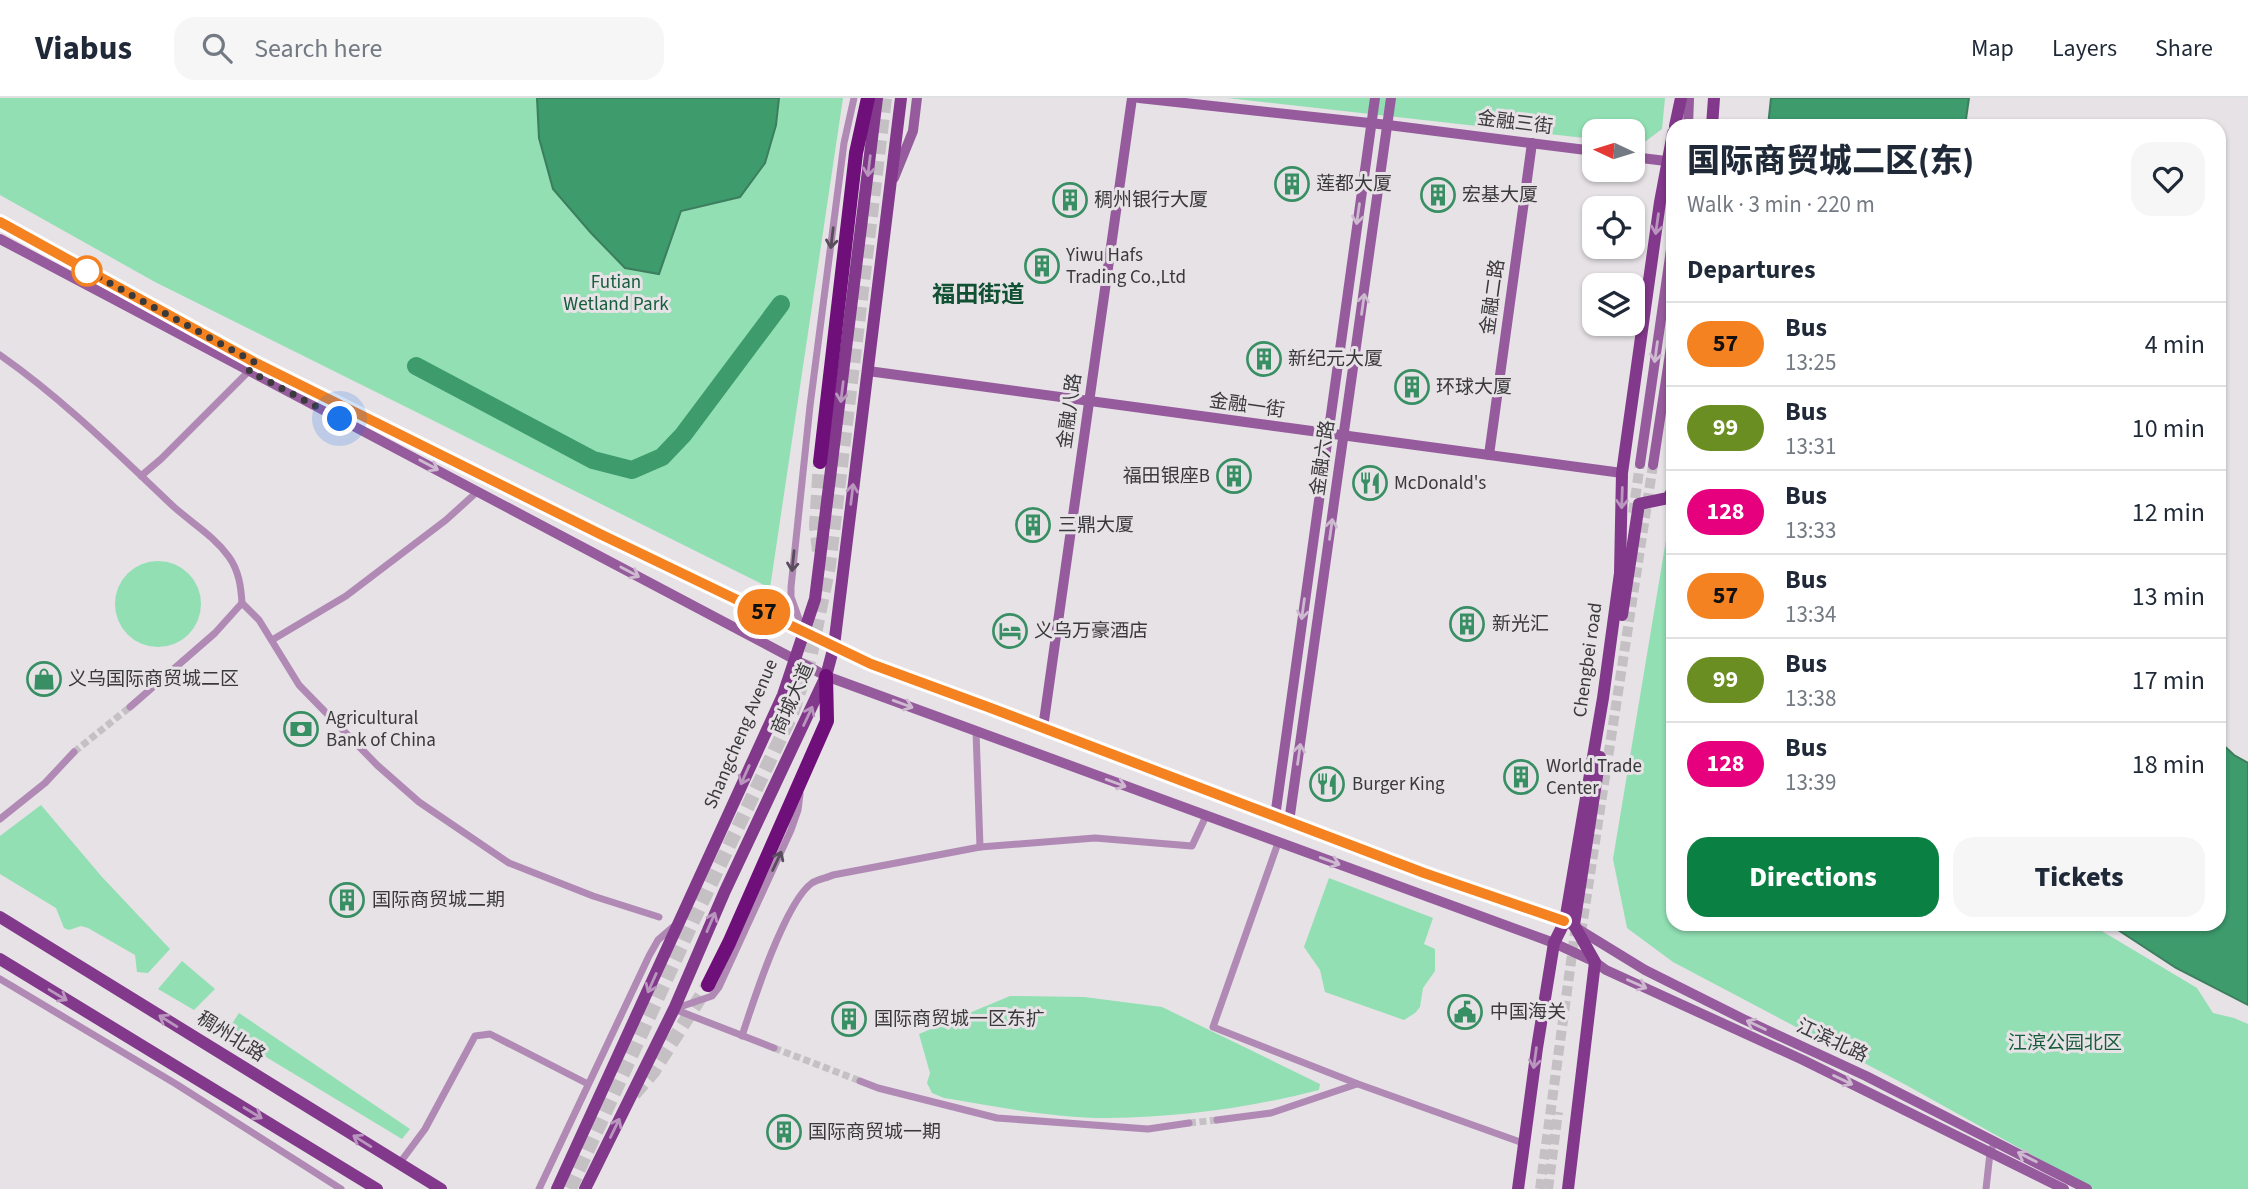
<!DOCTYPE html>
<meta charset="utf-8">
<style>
:root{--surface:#fff;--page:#f6f6f7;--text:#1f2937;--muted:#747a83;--line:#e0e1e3;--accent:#0b8043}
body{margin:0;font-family:"Source Sans 3","Noto Sans SC",sans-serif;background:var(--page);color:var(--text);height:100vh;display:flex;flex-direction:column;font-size:26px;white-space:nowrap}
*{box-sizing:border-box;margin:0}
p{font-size:23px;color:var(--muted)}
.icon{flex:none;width:38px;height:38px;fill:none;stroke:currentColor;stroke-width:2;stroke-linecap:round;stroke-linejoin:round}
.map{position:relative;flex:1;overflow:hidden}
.details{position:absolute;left:1666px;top:21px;width:560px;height:812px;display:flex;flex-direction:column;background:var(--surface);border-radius:21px;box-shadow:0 2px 5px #0004}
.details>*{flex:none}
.badge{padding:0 14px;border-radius:23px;font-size:24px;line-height:46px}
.needle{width:46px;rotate:274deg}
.tools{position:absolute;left:1582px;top:21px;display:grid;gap:14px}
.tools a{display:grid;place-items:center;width:63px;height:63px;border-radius:14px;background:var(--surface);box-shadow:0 2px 5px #0004;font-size:35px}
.you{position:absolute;width:35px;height:35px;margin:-18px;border:5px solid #fff;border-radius:50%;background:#1a73e8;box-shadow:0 0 0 10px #1a73e833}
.map>.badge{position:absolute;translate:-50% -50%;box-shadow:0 0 0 4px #fff}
h2{padding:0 21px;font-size:26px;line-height:63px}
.round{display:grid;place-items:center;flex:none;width:74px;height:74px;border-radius:21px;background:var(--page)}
.overview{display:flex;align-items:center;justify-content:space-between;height:119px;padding:0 21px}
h1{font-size:33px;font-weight:800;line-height:52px}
.button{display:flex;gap:14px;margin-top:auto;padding:14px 21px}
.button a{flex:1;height:80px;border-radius:21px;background:var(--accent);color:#fff;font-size:28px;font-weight:800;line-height:80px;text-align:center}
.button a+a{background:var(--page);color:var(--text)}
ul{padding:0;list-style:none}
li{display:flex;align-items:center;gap:21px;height:84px;padding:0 21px;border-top:2px solid var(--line)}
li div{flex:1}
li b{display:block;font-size:26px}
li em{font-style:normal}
li .badge{min-width:77px;font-weight:700;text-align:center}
header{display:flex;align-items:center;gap:42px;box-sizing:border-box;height:98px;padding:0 35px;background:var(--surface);border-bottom:2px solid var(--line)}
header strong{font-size:33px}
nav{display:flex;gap:38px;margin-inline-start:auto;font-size:24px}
.search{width:490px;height:63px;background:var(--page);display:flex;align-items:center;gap:18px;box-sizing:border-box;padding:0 24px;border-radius:21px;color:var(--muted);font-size:26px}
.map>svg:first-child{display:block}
</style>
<header>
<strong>Viabus</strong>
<div class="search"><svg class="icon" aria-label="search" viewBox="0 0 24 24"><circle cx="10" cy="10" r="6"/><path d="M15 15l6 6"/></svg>Search here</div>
<nav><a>Map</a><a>Layers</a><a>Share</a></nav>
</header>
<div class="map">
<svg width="2248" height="1091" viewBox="0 0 2248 1091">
<rect width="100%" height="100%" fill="#e6e2e6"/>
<!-- green -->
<g fill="#91dfb3">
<polygon points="0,0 843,0 770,490 155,184 0,97"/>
<polygon points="1227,0 1665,0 1662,31 1642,46 1633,45 1633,33 1594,33 1594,41"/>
<polygon points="1673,400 1673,826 2090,826 2197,890 2213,915 2234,920 2248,926 2248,1091 2093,1091 1906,987 1673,864 1627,830 1613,761"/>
<circle cx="158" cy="506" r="43"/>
<polygon points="41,707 102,779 170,851 148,875 137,874 135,857 88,830 81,828 69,832 64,830 56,810 0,776 0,738"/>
<polygon points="1329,780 1433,820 1424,846 1435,851 1435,873 1423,890 1420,909 1415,915 1404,922 1325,894 1320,872 1304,849"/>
<polygon points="182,863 215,891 194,912 158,891"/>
<path d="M1010,898L1084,899L1162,909L1320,986L1319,992C1249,1010 1180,1019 1108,1020C1053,1020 998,1009 944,1000L932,995L927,985L930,975L919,936Z"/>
<polygon points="239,915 410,1031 402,1041 226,935"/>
</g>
<!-- water -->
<g fill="#3d9b6c" stroke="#3c7e5d" stroke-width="2">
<polygon points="537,0 779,0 776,27 765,65 740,99 681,113 659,176 625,170 591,135 553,91 539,40"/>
<polygon points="1771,0 1969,0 1965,28 1768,28"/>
<polygon points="2219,643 2234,657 2248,665 2248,907 2176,870 2109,826 2219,826"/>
</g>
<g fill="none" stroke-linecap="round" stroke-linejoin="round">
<!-- river -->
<polyline stroke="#3d9b6c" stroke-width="18" points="416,268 593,362 632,372 662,359 683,337 781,206"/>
<!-- street-tunnel -->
<g stroke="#c4c0c4" stroke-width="7" stroke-dasharray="7 3.5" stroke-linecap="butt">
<polyline points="74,654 130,609"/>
<polyline points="774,950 860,983"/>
<polyline points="1189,1025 1217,1022"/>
</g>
<!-- secondary-tunnel -->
<g stroke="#c4c0c4" stroke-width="10" stroke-dasharray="10 5" stroke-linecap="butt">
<polyline points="1633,415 1640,366"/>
<polyline points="1581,835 1653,367"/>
<polyline points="1540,1091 1576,827"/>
<polyline points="1548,1091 1558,1014"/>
</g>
<!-- highway-tunnel -->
<g stroke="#c4c0c4" stroke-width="14" stroke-dasharray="14 7" stroke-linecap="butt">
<polyline points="819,453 816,428 820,364"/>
<polyline points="634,996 653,974 708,887"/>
<polyline points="570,1091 693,823 792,616 810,560 829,468 885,0"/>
</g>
<!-- street -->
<g stroke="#b189b5" stroke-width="7">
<path d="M0,257C63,301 118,356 174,409C193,426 214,438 229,459C239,473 241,489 242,505L259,522L299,587L377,667L419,704L509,765L593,798L659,819"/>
<polyline points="141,378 161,361 251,271"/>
<polyline points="803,532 791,499 791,489 810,308 844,45 854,0"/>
<polyline points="272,542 346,498 446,422 478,393"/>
<polyline points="130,609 215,535 242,505"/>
<polyline points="976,633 980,749"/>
<polyline points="0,721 45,685 74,654"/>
<polyline points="1278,745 1213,929 1358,986 1523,1045"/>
<polyline points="0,881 176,986 341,1091"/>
<polyline points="674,911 712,898 719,889 791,732 798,712 800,696"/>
<polyline points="674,911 774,950"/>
<path d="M742,938C753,904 785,804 812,785C818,781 827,780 833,777L980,749L1095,740L1192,748L1206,718"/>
<polyline points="860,983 878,990 997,1020 1148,1031 1189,1025"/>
<polyline points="1217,1022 1271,1015 1357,986"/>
<polyline points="399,1066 425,1031 475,938 490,936 588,986"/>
<polyline points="539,1091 649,858 658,842 673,829"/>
<polyline points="1986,1091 1990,1055 1995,1043"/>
</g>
<!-- secondary -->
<g stroke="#965b9d" stroke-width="10">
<polyline points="1139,0 1388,27 1594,53"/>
<polyline points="1688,28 1689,0"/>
<polyline points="1633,59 1666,63"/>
<polyline points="894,80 913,33 917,0"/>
<polyline points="0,124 256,265 602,437 871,567 988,609 1424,775 1565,823 1645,872 1743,921 1866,978 2087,1091"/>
<polyline points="0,141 826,578 1554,845 1595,864 1606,872 1803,962 2064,1091"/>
<polyline points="868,273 1622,375"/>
<polyline points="1489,357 1532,45"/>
<polyline points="1640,366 1673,138"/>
<polyline points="1653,367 1673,236"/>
<polyline points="1043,630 1132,0"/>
<polyline points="1275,719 1375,0"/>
<polyline points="1289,724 1391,0"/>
</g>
<!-- primary -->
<g stroke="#82388b" stroke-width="12">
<polyline points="1675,28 1681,0"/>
<polyline points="1712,28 1714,0"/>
<polyline points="1622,517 1639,406 1668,400 1673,392"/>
<polyline points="0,819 441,1091"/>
<polyline points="0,861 377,1091"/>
<polyline points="557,1091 783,597 815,501 877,0"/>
<polyline points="585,1091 674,911 724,795 826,578 834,548 901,0"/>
<polyline points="1518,1091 1537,950 1554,845 1565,823 1603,600 1620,475 1622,375 1660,104 1673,35"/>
<polyline points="1568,1091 1595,864 1574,827 1600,659"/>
</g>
<!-- highway -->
<g stroke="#6f0f7a" stroke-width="14">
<polyline points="820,364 856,55 868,0"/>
<polyline points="708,887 729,845 827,623 826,578"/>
</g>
</g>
<!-- one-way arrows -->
<defs><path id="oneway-shaft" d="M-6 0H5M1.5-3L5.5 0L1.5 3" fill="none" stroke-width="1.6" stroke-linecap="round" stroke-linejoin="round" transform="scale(1.75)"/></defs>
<g stroke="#b996bd">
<use href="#oneway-shaft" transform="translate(869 68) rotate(97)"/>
<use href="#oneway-shaft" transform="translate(1657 126) rotate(98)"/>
<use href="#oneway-shaft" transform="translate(842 294) rotate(97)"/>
<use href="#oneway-shaft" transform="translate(852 396) rotate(-83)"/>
<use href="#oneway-shaft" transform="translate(1622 400) rotate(92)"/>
<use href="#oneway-shaft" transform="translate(808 618) rotate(-65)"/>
<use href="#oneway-shaft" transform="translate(745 677) rotate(114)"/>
<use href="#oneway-shaft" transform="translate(711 824) rotate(-67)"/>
<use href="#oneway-shaft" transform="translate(652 885) rotate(114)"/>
<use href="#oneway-shaft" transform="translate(58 897) rotate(31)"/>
<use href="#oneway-shaft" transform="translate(168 923) rotate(-148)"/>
<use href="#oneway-shaft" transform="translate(1535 960) rotate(98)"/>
<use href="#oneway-shaft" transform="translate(253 1015) rotate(31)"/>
<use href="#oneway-shaft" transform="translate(615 1030) rotate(-64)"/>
<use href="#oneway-shaft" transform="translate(362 1043) rotate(-148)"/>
</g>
<g stroke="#cebad0">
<use href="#oneway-shaft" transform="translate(1358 116) rotate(98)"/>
<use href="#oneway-shaft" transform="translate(1363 206) rotate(-82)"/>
<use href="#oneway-shaft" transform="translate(1656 254) rotate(98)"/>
<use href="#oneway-shaft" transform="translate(429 367) rotate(28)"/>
<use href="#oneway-shaft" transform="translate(1331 431) rotate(-82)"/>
<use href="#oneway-shaft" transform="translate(630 474) rotate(28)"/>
<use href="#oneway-shaft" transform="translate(1303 511) rotate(98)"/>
<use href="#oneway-shaft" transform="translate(903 606) rotate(20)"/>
<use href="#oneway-shaft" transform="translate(1299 656) rotate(-82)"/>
<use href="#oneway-shaft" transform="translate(1116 685) rotate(20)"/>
<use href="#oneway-shaft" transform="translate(1330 763) rotate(20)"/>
<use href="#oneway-shaft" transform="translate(1637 886) rotate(24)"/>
<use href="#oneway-shaft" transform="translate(1756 927) rotate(-155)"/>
<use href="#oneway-shaft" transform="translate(1843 982) rotate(26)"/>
<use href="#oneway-shaft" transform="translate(2027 1059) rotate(-153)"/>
</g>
<g stroke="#584d5a">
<use href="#oneway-shaft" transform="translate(832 140) rotate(97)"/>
<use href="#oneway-shaft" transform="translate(793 463) rotate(96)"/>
<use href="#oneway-shaft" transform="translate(777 763) rotate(-65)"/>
</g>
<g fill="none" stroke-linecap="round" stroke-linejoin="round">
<!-- line casing -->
<g stroke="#fff" stroke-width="16">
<polyline id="line" points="0,124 256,265 602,437 871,566 988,609 1424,775 1564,823"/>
</g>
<!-- line -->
<use href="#line" stroke="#f58220" stroke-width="10"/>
<!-- walk -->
<polyline stroke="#3a393b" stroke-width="7" stroke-dasharray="0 12.6" points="87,173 82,170 256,265 249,273 340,321"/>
</g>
<!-- icons -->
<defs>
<g id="building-ring" transform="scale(1.75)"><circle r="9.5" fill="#e6e2e6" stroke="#388f63" stroke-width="1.5"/><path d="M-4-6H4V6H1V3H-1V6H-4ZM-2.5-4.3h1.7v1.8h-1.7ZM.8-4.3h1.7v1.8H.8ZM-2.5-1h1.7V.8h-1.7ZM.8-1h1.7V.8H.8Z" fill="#388f63"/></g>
<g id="restaurant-ring" transform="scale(1.75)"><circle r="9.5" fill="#e6e2e6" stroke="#388f63" stroke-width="1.5"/><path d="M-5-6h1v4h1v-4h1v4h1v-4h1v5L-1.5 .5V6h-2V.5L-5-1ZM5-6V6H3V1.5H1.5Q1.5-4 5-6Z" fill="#388f63"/></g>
<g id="hotel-ring" transform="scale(1.75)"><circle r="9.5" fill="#e6e2e6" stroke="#388f63" stroke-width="1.5"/><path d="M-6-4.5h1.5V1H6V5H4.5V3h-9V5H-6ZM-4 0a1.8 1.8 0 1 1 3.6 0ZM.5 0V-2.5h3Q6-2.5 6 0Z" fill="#388f63"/></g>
<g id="shop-ring" transform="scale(1.75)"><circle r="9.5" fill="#e6e2e6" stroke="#388f63" stroke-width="1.5"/><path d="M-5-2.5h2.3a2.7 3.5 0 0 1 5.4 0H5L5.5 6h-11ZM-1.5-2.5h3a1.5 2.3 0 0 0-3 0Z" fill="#388f63"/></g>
<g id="bank-ring" transform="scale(1.75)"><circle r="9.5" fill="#e6e2e6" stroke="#388f63" stroke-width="1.5"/><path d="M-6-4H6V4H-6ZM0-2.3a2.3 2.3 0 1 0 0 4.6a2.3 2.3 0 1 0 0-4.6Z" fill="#388f63"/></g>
<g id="civic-ring" transform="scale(1.75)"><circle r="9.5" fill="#e6e2e6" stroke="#388f63" stroke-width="1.5"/><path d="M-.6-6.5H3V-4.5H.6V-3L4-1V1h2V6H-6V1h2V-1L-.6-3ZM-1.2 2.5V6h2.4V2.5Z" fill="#388f63"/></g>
</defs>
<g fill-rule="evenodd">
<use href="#building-ring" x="1292" y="86"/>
<use href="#building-ring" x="1438" y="97"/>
<use href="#building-ring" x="1070" y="102"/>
<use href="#building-ring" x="1042" y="168"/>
<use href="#building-ring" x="1264" y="261"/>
<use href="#building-ring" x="1412" y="289"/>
<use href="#building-ring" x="1234" y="378"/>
<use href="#restaurant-ring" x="1370" y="385"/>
<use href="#building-ring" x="1033" y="427"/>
<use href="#building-ring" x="1467" y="526"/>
<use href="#hotel-ring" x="1010" y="533"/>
<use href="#shop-ring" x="44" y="581"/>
<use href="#bank-ring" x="301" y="631"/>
<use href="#building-ring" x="1521" y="679"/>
<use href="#restaurant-ring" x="1327" y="686"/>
<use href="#building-ring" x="347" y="802"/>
<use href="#civic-ring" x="1465" y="914"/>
<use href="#building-ring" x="849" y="921"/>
<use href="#building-ring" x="784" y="1034"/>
</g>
<!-- markers -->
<circle fill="#fff" stroke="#f58220" stroke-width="3.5" cx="87" cy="173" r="14"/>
<g text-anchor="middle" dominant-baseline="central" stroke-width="6" stroke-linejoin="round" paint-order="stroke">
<!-- street labels -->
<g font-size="19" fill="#3a393b" stroke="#e6e2e6">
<text transform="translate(1515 25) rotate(7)">金融三街</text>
<text transform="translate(1493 199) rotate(-82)">金融二路</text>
<text transform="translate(1247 308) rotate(8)">金融一街</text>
<text transform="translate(1070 313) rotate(-82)">金融八路</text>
<text transform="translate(1323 360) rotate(-82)">金融六路</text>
<text transform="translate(1588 562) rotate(-82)">Chengbei road</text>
<text transform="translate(793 601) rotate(-66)">商城大道</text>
<text transform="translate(741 636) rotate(-67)">Shangcheng Avenue</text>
<text transform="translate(231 939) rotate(32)">稠州北路</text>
<text transform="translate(1832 943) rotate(25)">江滨北路</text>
</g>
<!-- poi labels -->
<g font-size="19" fill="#3a393b" stroke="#e6e2e6" text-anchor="start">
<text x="1316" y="86">莲都大厦</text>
<text x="1462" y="97">宏基大厦</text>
<text x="1094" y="102">稠州银行大厦</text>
<text x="1066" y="157">Yiwu Hafs<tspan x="1066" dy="22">Trading Co.,Ltd</tspan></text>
<text x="1288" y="261">新纪元大厦</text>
<text x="1436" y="289">环球大厦</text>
<text x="1210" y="378" text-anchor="end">福田银座B</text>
<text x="1394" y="385">McDonald's</text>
<text x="1058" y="427">三鼎大厦</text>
<text x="1492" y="526">新光汇</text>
<text x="1034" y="533">义乌万豪酒店</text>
<text x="68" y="581">义乌国际商贸城二区</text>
<text x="326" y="620">Agricultural<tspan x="326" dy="22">Bank of China</tspan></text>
<text x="1546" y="668">World Trade<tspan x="1546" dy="22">Center</tspan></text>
<text x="1352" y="686">Burger King</text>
<text x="372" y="802">国际商贸城二期</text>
<text x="1490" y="914">中国海关</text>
<text x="874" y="921">国际商贸城一区东扩</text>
<text x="808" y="1034">国际商贸城一期</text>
</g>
<!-- park labels -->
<g font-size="19" fill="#175c3c" stroke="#e6e2e6">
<text x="616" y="184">Futian<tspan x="616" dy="22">Wetland Park</tspan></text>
<text x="2065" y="945">江滨公园北区</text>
</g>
<!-- quarter labels -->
<g font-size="23" font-weight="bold" fill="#105033" stroke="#e6e2e6">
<text x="978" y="196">福田街道</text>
</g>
</g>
</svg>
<div class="tools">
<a><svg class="needle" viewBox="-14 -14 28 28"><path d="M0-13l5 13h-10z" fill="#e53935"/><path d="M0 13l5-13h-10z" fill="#747a83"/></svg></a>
<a><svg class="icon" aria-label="locate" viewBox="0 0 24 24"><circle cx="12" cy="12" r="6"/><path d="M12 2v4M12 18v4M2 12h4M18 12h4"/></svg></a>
<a><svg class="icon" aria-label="layers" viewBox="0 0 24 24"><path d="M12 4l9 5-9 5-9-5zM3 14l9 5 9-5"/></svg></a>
</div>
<div class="you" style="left:340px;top:321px"></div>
<b class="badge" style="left:764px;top:514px;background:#f58220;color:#111">57</b>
<section class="details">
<div class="overview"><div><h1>国际商贸城二区(东)</h1><p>Walk · 3 min · 220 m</p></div><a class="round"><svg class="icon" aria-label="heart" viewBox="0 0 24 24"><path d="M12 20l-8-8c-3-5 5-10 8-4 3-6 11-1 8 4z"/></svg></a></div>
<h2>Departures</h2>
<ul>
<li><span class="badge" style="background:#f58220;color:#111">57</span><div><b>Bus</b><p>13:25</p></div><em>4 min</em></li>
<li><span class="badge" style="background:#6b8e23;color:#fff">99</span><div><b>Bus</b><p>13:31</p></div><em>10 min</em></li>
<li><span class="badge" style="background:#e6007e;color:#fff">128</span><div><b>Bus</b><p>13:33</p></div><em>12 min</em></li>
<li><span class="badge" style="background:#f58220;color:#111">57</span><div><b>Bus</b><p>13:34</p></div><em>13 min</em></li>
<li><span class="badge" style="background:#6b8e23;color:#fff">99</span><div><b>Bus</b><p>13:38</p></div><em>17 min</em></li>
<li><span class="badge" style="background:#e6007e;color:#fff">128</span><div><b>Bus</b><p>13:39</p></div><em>18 min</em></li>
</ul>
<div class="button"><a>Directions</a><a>Tickets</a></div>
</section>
</div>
